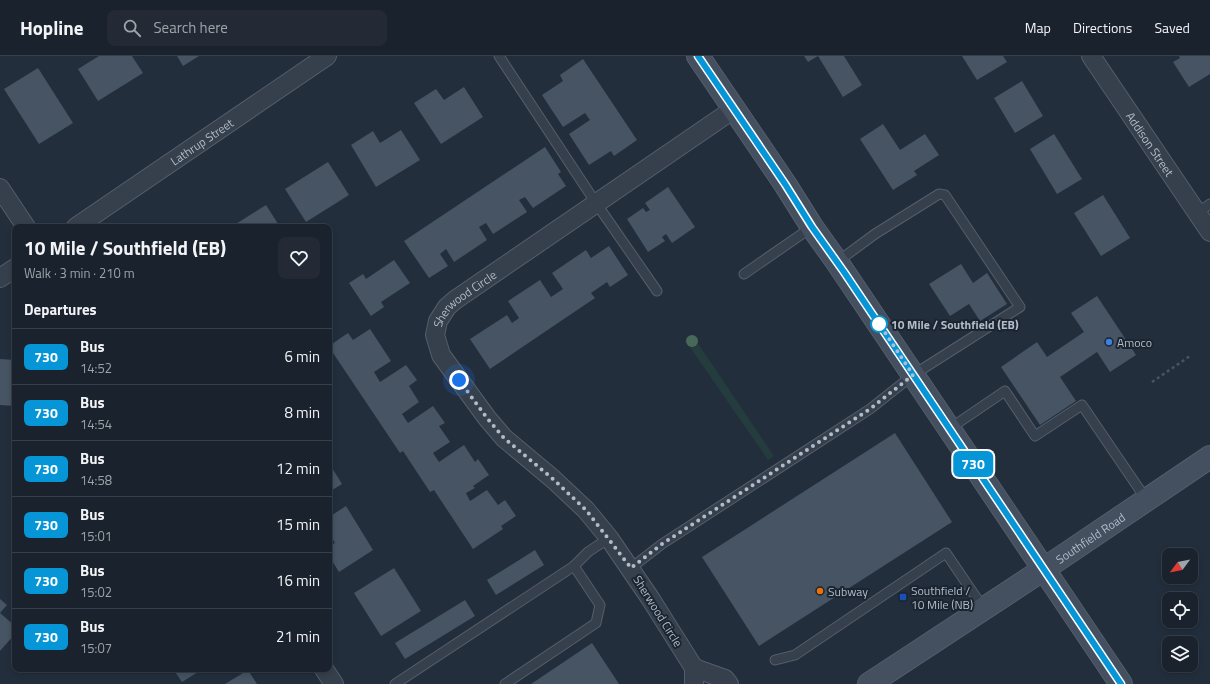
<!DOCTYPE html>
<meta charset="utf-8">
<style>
:root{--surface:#1a222d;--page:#232a35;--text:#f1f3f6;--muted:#9fa4aa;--line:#383f49}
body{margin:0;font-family:"Titillium Web",sans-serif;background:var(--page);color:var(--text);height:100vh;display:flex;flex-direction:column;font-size:15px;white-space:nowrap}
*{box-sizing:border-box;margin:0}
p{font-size:13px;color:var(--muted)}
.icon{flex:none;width:22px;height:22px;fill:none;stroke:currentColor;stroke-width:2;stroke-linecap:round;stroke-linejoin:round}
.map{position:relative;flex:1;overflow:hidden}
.drawer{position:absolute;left:12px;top:168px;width:320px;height:448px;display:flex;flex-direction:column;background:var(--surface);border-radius:8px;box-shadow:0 2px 6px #0003,0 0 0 1px var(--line)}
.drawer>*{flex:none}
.badge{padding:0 8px;border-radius:6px;font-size:14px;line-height:26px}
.needle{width:26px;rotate:238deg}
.controls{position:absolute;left:1162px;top:492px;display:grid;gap:8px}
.controls a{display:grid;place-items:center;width:36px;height:36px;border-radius:8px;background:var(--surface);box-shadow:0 2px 6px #0003,0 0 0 1px var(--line);font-size:20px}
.you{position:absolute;width:20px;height:20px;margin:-10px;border:3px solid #fff;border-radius:50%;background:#1a73e8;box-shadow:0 0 0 6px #1a73e833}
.map>.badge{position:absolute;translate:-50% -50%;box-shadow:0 0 0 2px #fff}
h2{padding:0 12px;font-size:15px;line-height:36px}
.round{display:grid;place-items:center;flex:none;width:42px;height:42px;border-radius:8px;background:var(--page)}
.headline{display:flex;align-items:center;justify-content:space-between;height:68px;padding:0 12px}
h1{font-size:19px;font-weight:700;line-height:30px}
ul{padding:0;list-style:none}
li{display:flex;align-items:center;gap:12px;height:56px;padding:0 12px;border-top:1px solid var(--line)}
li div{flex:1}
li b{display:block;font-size:15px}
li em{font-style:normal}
li .badge{min-width:44px;font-weight:700;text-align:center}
header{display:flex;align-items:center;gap:24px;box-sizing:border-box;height:56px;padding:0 20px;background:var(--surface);border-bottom:1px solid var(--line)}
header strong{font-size:19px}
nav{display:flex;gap:22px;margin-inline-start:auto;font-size:14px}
.search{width:280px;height:36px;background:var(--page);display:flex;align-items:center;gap:10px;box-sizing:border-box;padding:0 14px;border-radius:8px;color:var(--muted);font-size:15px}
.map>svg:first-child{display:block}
</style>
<header>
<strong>Hopline</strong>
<div class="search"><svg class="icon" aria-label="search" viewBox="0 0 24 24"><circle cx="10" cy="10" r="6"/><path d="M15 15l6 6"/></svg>Search here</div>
<nav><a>Map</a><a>Directions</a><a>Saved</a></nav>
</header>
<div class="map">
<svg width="1210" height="628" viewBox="0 0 1210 628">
<rect width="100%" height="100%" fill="#222e3c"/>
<!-- green -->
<polygon fill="#243c3e" points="693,280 774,400 768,404 685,284"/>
<!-- building -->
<g fill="#465463">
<polygon points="99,0 132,0 143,17 98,45 78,13"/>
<polygon points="177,0 199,0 183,10"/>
<polygon points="804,0 844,0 862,29 843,41 818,0 808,6"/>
<polygon points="962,0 1003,0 1007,6 977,24"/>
<polygon points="1179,0 1210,0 1210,18 1189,31 1173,6 1180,2"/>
<polygon points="583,3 637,84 614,100 611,95 589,109 569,78 590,64 585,57 563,71 542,39 563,25 560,19"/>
<polygon points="38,12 73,67 39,88 4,33"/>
<polygon points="1022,25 1043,60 1015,77 994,42"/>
<polygon points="464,31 483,61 441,88 414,47 436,33 444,44"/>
<polygon points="883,68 900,94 925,78 939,99 914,115 917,119 893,134 860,83"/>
<polygon points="401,74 420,104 376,131 351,89 373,75 380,87"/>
<polygon points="1054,78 1082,123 1057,138 1030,93"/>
<polygon points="545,91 561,116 558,118 566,130 533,152 525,141 519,144 527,156 493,178 486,167 479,171 487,184 454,206 446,193 440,198 448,210 429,222 404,185"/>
<polygon points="328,106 349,139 306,166 285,133"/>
<polygon points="668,131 695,171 672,187 666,178 662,181 665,185 648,196 627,163 643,152 646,156 650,154 645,147"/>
<polygon points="1103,139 1130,182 1101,200 1074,157"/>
<polygon points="266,149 280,171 231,171"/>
<polygon points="609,190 628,219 610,231 607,226 591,237 595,242 490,313 470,283 507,259 512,267 519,262 508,245 540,224 551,241 563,233 552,217 586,194 591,202"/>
<polygon points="394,204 410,227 381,246 384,251 371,260 349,227 363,218 366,223"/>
<polygon points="961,208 973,227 987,217 1007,248 980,265 969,248 950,260 929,228"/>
<polygon points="1097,240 1136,299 1110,316 1097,296 1060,321 1076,345 1040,369 1001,311 1037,286 1047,301 1084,276 1071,257"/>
<polygon points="370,273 391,305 374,316 380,326 406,309 417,324 409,330 419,346 402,358 408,367 433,350 445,367 439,370 450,386 433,397 439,406 464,389 475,406 478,403 489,419 473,430 475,432 466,437 470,445 487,434 498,449 505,444 516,460 501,470 503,473 473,493 434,434 430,436 403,395 400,397 329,291 329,290 348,277 353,284"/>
<polygon points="0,303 15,304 15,350 0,349"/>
<polygon points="895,377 952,466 759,590 702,501"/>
<polygon points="329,407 342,428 329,436"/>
<polygon points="346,450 373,494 339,516 329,500 329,490 335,487 329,477 329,461"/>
<polygon points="535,494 544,509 496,539 487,524"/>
<polygon points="394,512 421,555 381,580 354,537"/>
<polygon points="0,543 7,549 0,557 15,570 15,578 0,595"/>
<polygon points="465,544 475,560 405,603 395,587"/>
<polygon points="592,587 619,628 531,628"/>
<polygon points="173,613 203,613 182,626"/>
<polygon points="248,614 257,628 225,628"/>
</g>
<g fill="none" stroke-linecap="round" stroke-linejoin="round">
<!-- lane casing -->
<g stroke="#545e6a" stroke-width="11">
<g id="lane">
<polyline points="499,0 596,147 657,235"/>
<polyline points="1197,157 1210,148"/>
<polyline points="744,218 812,171"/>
<polyline points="949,373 1005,335 1035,380 1082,349 1146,443"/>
<polyline points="631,512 662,488 870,353 913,319 1020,251 945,139 939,138 875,178 837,206"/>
<polyline points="775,604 795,599 946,497 984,553"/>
<polyline points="395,628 574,510 588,496 609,482"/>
<polyline points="505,628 596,567 600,549 574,510"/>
</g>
</g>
<!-- street casing -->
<g stroke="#545e6a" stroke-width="20">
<g id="street">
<path id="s1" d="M1091,0L1210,176"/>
<polyline points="0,132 26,171"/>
<path id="s2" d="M76,171L327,0"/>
<polyline points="0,222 15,212"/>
<polyline points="694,612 725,623 729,628"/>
<polyline points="324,613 334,628"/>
<path id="s3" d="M694,628V612L650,542L609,482L586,454L553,423L504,382L487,362L441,299L435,279L438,265L447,251L455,244L734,53"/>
</g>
</g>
<!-- secondary casing -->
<g stroke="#545e6a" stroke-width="24">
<g id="secondary">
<polyline points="698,0 785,128 812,171 837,206 1121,628"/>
<path id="s4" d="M869,628L1044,513L1210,401"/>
</g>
</g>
<!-- path -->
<polyline stroke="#42595b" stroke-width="2.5" stroke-dasharray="3 3" stroke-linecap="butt" points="1152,326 1190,300"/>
<!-- lane -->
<use href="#lane" stroke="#36404d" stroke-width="9"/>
<!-- street -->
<use href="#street" stroke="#36404d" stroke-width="18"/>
<!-- secondary -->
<use href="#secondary" stroke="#444f60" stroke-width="22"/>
</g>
<!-- trees -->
<circle fill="#486959" cx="692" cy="285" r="6"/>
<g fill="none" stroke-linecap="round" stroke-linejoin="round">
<!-- line casing -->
<g stroke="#fff" stroke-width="9">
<polyline id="line" points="698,0 785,128 812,171 844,216 1121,628"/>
</g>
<!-- line -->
<use href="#line" stroke="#0696d7" stroke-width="6"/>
<!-- walk -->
<polyline stroke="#b2bbc8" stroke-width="4" stroke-dasharray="0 7.2" points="459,324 487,362 504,382 553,423 586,454 631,512 662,488 870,353 913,319 878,266 879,268"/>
</g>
<!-- markers -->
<circle fill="#fff" stroke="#0696d7" stroke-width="2" cx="879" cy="268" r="8"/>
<circle fill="#3f7fe0" stroke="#1b2531" stroke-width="1.5" cx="1109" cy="286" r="4"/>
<circle fill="#e8710a" stroke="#1b2531" stroke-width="1.5" cx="820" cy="535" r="4"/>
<rect fill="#1a4fb4" stroke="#1b2531" stroke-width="1.5" x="899" y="537" width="8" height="8" rx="2"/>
<g text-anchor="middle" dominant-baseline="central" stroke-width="4" stroke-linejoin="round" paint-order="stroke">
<!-- street labels -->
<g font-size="12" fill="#b2bbc8" stroke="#1b2531">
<text stroke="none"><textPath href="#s2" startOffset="152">Lathrup Street</textPath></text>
<text stroke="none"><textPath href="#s1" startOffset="106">Addison Street</textPath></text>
<text stroke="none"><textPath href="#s3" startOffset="491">Sherwood Circle</textPath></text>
<text stroke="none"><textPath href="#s4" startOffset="265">Southfield Road</textPath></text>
<text transform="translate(658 555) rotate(58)">Sherwood Circle</text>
</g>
<!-- stop labels -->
<g font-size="12" font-weight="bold" fill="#b2bbc8" stroke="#1b2531" text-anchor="start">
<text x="891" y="268">10 Mile / Southfield (EB)</text>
</g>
<!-- poi labels -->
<g font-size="12" fill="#b2bbc8" stroke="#1b2531" text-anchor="start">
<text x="1117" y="286">Amoco</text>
<text x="911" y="534">Southfield /<tspan x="911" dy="14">10 Mile (NB)</tspan></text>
<text x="828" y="535">Subway</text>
</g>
</g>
</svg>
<div class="controls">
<a><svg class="needle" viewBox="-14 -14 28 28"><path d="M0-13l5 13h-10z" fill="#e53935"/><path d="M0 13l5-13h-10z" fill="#9fa4aa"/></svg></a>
<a><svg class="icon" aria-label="locate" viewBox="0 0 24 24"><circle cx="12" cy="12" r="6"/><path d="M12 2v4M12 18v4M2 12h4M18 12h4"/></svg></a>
<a><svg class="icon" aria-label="layers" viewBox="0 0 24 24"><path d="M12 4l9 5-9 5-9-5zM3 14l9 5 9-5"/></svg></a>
</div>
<div class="you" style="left:459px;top:324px"></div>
<b class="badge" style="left:973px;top:408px;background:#0696d7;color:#fff">730</b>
<section class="drawer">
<div class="headline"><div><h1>10 Mile / Southfield (EB)</h1><p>Walk · 3 min · 210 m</p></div><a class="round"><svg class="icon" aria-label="heart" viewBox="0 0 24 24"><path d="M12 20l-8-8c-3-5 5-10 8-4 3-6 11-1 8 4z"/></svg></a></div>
<h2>Departures</h2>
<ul>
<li><span class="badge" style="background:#0696d7;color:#fff">730</span><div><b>Bus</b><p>14:52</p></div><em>6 min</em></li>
<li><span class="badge" style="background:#0696d7;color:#fff">730</span><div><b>Bus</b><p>14:54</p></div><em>8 min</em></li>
<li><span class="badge" style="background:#0696d7;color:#fff">730</span><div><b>Bus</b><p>14:58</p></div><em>12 min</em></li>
<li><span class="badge" style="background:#0696d7;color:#fff">730</span><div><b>Bus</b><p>15:01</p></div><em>15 min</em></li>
<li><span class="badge" style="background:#0696d7;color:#fff">730</span><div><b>Bus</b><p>15:02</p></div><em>16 min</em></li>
<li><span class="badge" style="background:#0696d7;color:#fff">730</span><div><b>Bus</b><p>15:07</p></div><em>21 min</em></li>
</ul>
</section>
</div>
